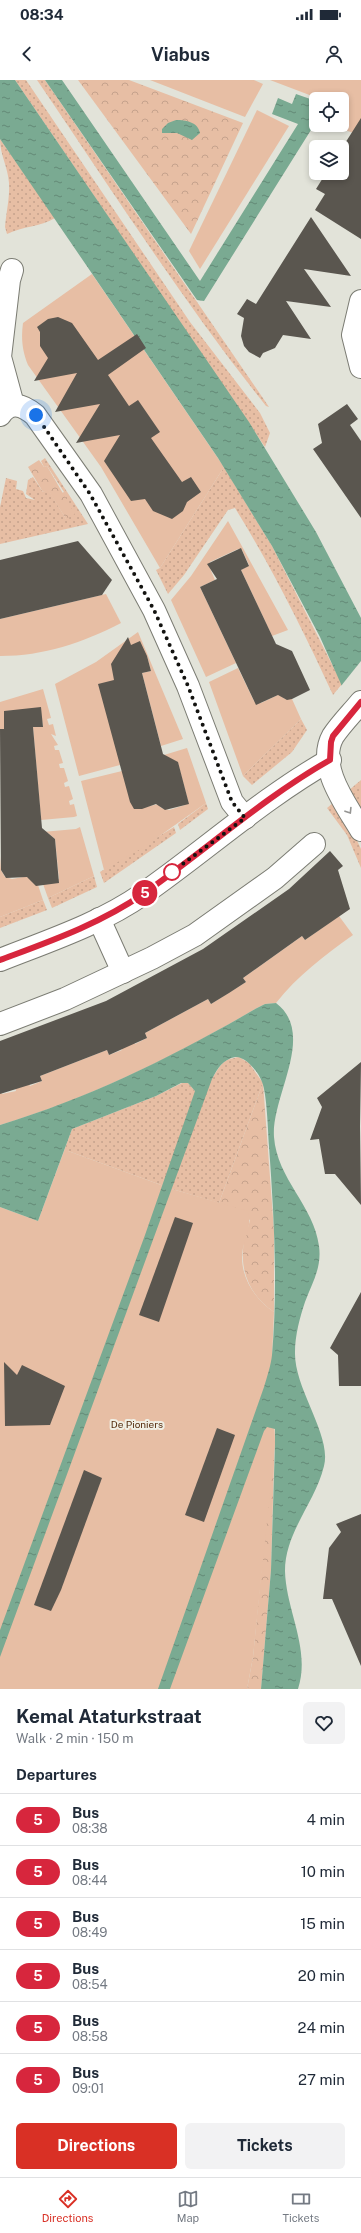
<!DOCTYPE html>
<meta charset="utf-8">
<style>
:root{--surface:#fff;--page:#f2f2f3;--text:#1f2937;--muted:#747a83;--line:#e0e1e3;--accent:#d93025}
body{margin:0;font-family:"Public Sans",sans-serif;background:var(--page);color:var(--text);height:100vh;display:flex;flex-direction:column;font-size:15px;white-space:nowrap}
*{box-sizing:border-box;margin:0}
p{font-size:13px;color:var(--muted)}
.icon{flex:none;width:22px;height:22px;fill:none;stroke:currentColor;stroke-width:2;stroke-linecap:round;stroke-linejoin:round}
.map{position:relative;height:1609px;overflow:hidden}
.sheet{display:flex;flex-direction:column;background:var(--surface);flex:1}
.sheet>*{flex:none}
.badge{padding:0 8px;border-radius:13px;font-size:14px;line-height:26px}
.tools{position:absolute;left:309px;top:12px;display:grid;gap:8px}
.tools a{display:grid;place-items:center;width:40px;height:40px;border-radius:6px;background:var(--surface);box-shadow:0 2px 6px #0003;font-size:20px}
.you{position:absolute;width:20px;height:20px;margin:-10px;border:3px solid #fff;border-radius:50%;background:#1a73e8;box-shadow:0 0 0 6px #1a73e833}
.map>.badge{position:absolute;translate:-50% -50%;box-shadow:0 0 0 2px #fff}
h2{padding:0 16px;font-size:15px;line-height:36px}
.round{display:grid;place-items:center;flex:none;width:42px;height:42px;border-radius:6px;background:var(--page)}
.headline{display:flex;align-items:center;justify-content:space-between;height:68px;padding:0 16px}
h1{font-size:19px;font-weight:700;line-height:30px}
.action{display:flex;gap:8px;margin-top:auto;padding:8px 16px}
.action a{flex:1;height:46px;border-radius:6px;background:var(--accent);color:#fff;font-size:16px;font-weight:700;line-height:46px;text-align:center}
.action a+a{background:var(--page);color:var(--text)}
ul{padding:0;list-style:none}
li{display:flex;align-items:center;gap:12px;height:52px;padding:0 16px;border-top:1px solid var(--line)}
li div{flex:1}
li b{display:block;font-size:15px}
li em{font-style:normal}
li .badge{min-width:44px;font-weight:700;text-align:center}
.status{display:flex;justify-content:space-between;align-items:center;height:28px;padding:0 20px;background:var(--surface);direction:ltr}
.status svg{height:11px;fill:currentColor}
header{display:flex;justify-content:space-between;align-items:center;height:52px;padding:0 16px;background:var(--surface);font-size:18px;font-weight:700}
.dock{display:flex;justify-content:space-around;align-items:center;height:56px;border-top:1px solid var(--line);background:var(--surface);font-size:11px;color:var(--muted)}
.dock a{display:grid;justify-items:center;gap:2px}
.dock .active{color:var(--accent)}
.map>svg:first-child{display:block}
</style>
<div class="status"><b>08:34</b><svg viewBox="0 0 49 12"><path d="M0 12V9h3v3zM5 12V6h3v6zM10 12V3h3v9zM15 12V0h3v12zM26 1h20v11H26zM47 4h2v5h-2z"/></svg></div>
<header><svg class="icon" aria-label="back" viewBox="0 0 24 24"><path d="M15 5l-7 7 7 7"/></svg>Viabus<svg class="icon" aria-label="person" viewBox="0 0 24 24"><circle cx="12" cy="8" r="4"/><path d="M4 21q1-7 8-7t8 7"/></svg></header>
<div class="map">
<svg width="361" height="1609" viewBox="0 0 361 1609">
<defs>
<pattern id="grass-dots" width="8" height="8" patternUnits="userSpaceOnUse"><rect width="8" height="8" fill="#e7bea4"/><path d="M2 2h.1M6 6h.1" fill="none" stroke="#c5a28c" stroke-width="1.8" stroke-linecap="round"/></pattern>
<pattern id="forest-crowns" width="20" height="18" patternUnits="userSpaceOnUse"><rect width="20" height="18" fill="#e7bea4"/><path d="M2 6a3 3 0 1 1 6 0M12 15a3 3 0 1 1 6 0" fill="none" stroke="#c5a28c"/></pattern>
<pattern id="water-ripples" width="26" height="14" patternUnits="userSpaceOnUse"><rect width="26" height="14" fill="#7aaa92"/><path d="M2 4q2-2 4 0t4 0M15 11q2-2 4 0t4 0" fill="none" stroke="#638976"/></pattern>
</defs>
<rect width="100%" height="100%" fill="#e2e3d9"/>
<!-- grass -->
<g fill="url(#grass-dots)">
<polygon points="15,0 26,0 190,242 260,333 270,353 265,367"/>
<path d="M37,0H45L269,327L266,326C183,222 112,110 37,0Z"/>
<path d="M0,59L55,138C40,147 23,146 7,154L5,147C6,133 10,117 9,103C8,87 0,75 0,59Z"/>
<polygon points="45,378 88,444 0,464 0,427 6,398 17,401 16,409 23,411 26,418 35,420 26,414 28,400 33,397 43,412 48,409 66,439 62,413 64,412 47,386 44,387 41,381"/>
<path d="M224,387L272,466L342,604L333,615C303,550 272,488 235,428L228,430L184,495L168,514L156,490L160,488Z"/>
<polygon points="301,639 307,650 292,672 252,705 243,696"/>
<polygon points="361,700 361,735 348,711"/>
<polygon points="206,723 208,729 180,750 178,744"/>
<polygon points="333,723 354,754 361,769 361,788 347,755 327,728"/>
<polygon points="174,747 176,753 104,803 100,792"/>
<polygon points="94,796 97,807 52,828 48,818"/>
<polygon points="43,820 47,830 0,848 0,837"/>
<path d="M239,977L249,983L263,1003L219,1123L172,1109L68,1071H64L72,1049L156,1016L182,1003H188L195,1011C200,1007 209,1003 213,997C222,984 221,980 239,977Z"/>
</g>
<!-- forest -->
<g fill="url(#forest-crowns)">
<polygon points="78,0 129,0 243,43 191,154"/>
<polygon points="39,380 44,387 47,386 75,434 66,439 48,410 43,412 28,387"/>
<path d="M263,1003L274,1151V1232C253,1218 241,1196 243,1170C243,1160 248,1149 250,1140L219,1123Z"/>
<polygon points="275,1349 271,1490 261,1609 247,1609 253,1577"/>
</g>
<!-- garden -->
<g fill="#e7bea4">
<polygon points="150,0 254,0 263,4 245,37"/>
<polygon points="270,0 361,0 361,56 332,45 342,45 342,19 320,19"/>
<polygon points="257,30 289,46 200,189 189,171"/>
<path d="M92,194L224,387L160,488L101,387L28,285C22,270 21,258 23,243Z"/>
<polygon points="228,441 288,550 272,556 241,490 249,485 242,470 238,469 210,482 209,486 215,500 200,507 236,583 206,597 171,520 191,496"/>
<path d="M106,514L121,543C82,563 44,576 0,576V539Z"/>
<polygon points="138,552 183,659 161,666 142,593 151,591 147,576 115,600 120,685 79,696 55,604 96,582"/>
<polygon points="238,588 254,621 261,623 280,614 285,619 292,619 301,639 243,696 209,602"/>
<polygon points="43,609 51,638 47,639 49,645 53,644 56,656 51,654 58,665 54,666 55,670 59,670 63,683 59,684 60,688 64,688 68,701 64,703 65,707 69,706 73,719 69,721 70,725 74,724 77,736 74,737 41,740 33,647 43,646 40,629 6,631 6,649 0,649 0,622"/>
<polygon points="187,668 206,723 144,767 104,790 81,701 122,691 145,727 159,724 161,728 169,730 185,725 188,721 178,683 164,675"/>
<polygon points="80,747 94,796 48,818 43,804 59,799 55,759 48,753 42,752 76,749"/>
<polygon points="0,776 1,790 5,797 12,799 29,796 33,803 38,805 43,820 0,837"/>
<path d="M339,836L353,855C325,875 297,896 276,923L265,924L257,928C173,977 93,1017 0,1045V1009L2,1014L16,1011L15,1006L28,1002L30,1006L42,1001L40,996L107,970L109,975L122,970L121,966L133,960L135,964L147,958L145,953L208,919L211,924L246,902L243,898L302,856L305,860Z"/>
<path d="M64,1071H68L172,1109L248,1131C252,1144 246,1155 243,1168C238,1194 254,1219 274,1232L272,1277L275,1364L253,1577L247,1609H0V1127L38,1141Z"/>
</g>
<!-- water -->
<g fill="url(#water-ripples)">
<polygon points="0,0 15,0 249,342 316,452 361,538 361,649 320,557 272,466 218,378 0,59"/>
<polygon points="45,0 62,0 200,201 298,44 272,34 278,18 292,24 296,14 316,21 316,42 204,221 197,220"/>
<path d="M176,40C186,40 198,42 200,53L192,60L177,53H162V49L168,43Z"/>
<path d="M276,923C317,954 271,1016 274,1057C277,1099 314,1126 319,1166C322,1188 312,1203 305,1222C300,1237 295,1255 295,1272C294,1309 332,1355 324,1386C315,1423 285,1452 285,1491C286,1531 311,1569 298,1609H261L271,1490L275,1364V1349L267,1347L264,1351L170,1609H158L264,1307C267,1297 271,1285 272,1275C278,1205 274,1136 269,1066C268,1051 267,1014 262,1002C259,993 246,976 235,977C222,980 218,988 212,999L0,1577V1550L145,1155L195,1011L188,1003H181L156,1016L72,1049L38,1141L0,1127V1045C94,1016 172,977 257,928L265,924Z"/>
</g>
<!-- pier -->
<polygon fill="#e2e3d9" points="361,581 361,651 341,606"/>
<!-- building -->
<g fill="#5a564f">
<polygon points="361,38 361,159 315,130 325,114 316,109 326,93 342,93 342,68"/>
<polygon points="311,137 351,196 304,189 331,227 286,221 311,259 283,255 275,268 263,273 260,278 249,272 244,266 241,256 244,238 237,234 247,219 256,224"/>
<polygon points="58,237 72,243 98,280 137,254 146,268 108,295 129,326 138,320 160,352 151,358 182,402 191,397 201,412 187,422 183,431 172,439 153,431 145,419 131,421 104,381 120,355 76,363 100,324 55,332 77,293 34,301 48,278 40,266 40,252 37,247 48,239"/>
<polygon points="347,324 358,339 350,345 361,361 361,438 313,369 322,363 318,344"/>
<polygon points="78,461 112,500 102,515 0,539 0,480"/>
<polygon points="241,468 249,486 241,490 276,564 292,571 310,610 292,619 287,620 278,615 256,625 200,507 217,499 207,484"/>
<polygon points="128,557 131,565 140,561 147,576 151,591 142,593 163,674 178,682 189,724 165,730 156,724 142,729 134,729 130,722 98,604 114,600 111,584"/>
<polygon points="41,627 43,647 33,647 42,748 55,759 59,803 36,806 27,797 6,798 1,790 0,649 4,649 4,631"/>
<polygon points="330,771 343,786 338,790 350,829 305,860 302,856 243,898 246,902 229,913 211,924 208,919 145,953 147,958 109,975 107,970 40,996 42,1001 0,1014 0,961 106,921 203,869 289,809"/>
<polygon points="361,982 360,1046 361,1125 335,1094 325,1094 319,1059 310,1060 322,1027 317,1018"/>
<polygon points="175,1137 193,1143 159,1242 139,1235"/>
<polygon points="361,1212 361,1306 339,1306 338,1275 330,1268"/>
<polygon points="4,1282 17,1295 22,1285 65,1306 50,1345 5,1346"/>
<polygon points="217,1348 235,1355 204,1442 185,1435"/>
<polygon points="84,1390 102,1398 61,1510 51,1531 34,1525"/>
<polygon points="361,1434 361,1586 332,1519 323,1519 329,1468 341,1452 336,1444"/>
</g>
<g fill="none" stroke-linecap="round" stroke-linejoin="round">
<!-- minor casing -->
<g stroke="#7b7c73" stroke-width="24">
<g id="minor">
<polyline points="12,190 9,200 0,277 13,325"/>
<polyline points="361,221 353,255 361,287"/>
<path d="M0,335C10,320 23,325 35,335L91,414L154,530L188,606L232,722L245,738"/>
<path d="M361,622C352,633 341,644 333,656C316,686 347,726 361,750"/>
<polyline points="99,839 123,892"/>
<path d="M0,880C48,861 100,844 143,814C206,770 263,718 330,680"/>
<polyline points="0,944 65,919 152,878 195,855 275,798 314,764"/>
</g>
</g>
<!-- minor -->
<use href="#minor" stroke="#fff" stroke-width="22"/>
</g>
<!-- one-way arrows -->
<defs><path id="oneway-chevron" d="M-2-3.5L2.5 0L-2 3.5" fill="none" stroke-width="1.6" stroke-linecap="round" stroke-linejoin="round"/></defs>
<use stroke="#959593" href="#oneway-chevron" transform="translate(349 731) rotate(58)"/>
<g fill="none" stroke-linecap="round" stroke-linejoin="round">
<!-- line casing -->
<g stroke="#fff" stroke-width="9">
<path id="line" d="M0,880C48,862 100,844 143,814C206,770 263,718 330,680L331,662L333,656L361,622"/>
</g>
<!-- line -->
<use href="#line" stroke="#d7263d" stroke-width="6"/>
<!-- walk -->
<polyline stroke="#131310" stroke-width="4" stroke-dasharray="0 7.2" points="36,335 90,414 154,530 188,606 232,722 245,738 172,792"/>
</g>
<!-- markers -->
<circle fill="#fff" stroke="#d7263d" stroke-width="2" cx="172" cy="792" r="8"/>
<g text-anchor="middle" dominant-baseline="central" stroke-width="4" stroke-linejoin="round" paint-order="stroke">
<!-- park labels -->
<g font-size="10" fill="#562d0f" stroke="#f0f0e6">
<text x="137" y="1344">De Pioniers</text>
</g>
</g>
</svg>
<div class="tools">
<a><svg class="icon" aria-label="locate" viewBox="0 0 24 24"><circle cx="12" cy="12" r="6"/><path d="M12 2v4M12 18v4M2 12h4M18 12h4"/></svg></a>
<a><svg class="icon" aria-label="layers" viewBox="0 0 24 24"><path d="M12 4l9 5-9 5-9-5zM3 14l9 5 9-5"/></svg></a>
</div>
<div class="you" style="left:36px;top:335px"></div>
<b class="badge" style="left:145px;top:813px;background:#d7263d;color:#fff">5</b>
</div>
<section class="sheet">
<div class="headline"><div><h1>Kemal Ataturkstraat</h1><p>Walk · 2 min · 150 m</p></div><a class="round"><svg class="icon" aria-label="heart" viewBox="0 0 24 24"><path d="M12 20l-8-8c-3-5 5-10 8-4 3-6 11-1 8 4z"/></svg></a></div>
<h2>Departures</h2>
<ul>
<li><span class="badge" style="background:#d7263d;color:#fff">5</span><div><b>Bus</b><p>08:38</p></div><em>4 min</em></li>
<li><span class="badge" style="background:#d7263d;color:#fff">5</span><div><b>Bus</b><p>08:44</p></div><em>10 min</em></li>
<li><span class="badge" style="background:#d7263d;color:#fff">5</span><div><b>Bus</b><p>08:49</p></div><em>15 min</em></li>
<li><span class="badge" style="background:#d7263d;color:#fff">5</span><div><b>Bus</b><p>08:54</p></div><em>20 min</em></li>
<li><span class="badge" style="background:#d7263d;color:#fff">5</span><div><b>Bus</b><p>08:58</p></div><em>24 min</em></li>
<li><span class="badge" style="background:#d7263d;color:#fff">5</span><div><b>Bus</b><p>09:01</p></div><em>27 min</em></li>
</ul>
<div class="action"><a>Directions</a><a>Tickets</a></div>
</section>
<nav class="dock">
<a class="active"><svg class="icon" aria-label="directions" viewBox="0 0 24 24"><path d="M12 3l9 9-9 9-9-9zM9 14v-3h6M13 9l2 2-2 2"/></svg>Directions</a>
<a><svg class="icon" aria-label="map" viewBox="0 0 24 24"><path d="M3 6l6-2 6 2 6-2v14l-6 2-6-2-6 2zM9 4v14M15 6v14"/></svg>Map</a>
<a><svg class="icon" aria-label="tickets" viewBox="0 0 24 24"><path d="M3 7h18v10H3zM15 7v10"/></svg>Tickets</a>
</nav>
